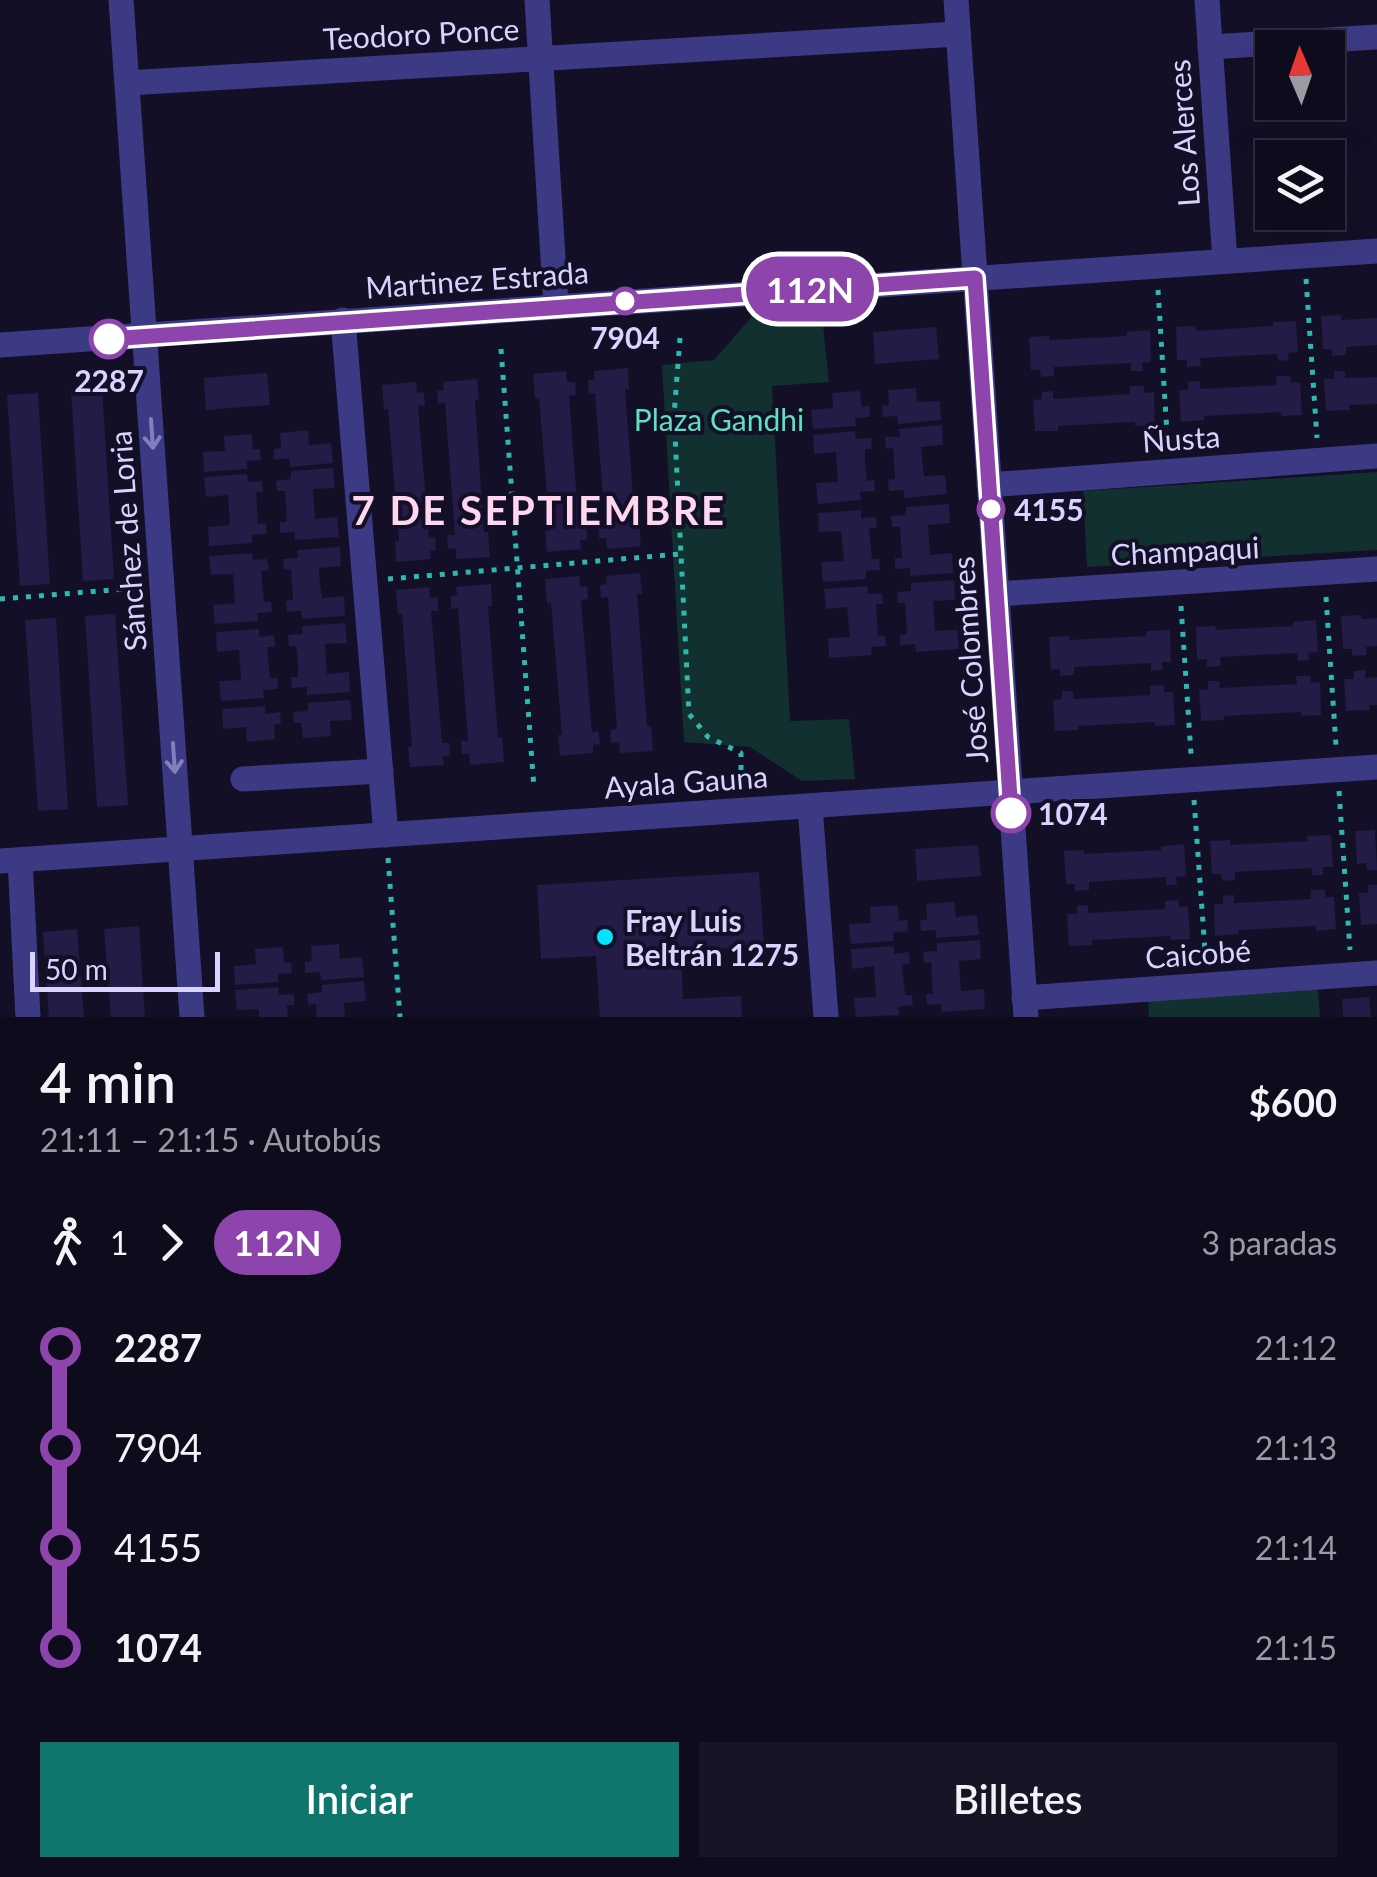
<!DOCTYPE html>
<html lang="es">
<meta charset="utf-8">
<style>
:root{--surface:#0e0b1c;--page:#171425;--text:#f1f3f6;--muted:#9b9ba3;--line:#2e2b3b;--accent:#0f766e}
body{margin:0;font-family:Lato,sans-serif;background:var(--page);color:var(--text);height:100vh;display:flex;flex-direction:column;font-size:38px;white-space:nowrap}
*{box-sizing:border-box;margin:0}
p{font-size:32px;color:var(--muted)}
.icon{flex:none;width:55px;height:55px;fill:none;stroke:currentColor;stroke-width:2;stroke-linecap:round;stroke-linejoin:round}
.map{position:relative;height:1017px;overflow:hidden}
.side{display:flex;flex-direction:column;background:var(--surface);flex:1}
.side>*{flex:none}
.badge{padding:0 20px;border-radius:32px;font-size:35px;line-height:65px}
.needle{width:65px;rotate:358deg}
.fabs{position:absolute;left:1255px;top:30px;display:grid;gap:20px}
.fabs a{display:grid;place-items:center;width:90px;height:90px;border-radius:0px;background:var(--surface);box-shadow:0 10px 40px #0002,0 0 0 2px var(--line);font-size:50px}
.scale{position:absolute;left:30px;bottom:25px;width:190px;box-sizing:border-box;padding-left:10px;border:5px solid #d9d4ff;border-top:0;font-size:28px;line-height:35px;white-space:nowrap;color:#d9d4ff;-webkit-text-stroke:8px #130f26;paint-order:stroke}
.map>.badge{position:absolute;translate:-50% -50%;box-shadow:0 0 0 5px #fff}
.legs{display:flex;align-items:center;gap:15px;height:110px;padding:0 40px;font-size:32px}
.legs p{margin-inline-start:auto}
.overview{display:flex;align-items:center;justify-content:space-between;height:170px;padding:0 40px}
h1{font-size:55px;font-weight:600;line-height:75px}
.button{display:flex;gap:20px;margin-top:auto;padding:20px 40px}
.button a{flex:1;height:115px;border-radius:0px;background:var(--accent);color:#fff;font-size:40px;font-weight:600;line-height:115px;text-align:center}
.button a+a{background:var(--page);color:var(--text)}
ul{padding:0 40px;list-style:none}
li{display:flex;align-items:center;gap:35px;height:100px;font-size:38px}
li i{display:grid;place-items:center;width:15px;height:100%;margin:0 12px;background:currentColor}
li i::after{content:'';width:25px;height:25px;margin:-12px;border:8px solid;border-radius:50%;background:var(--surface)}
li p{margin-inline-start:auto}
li:first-child i{background:linear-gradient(#0000 50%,currentColor 0)}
li:last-child i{background:linear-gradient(currentColor 50%,#0000 0)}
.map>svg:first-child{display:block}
</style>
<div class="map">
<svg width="1377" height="1017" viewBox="0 0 1377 1017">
<rect width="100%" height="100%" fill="#130f26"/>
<!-- green -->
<g fill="#12302f">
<polygon points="821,306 829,382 772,386 790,721 849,719 855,779 802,781 750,747 684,742 662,365 714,360 757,311"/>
<polygon points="1377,472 1377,550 1087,567 1083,491"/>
<polygon points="1318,989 1320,1017 1149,1017 1148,1001"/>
</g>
<!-- building -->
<g fill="#241b47">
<polygon points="1341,315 1341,320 1377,318 1377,345 1346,347 1346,355 1332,356 1332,349 1323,349 1321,316"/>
<polygon points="1296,321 1298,352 1288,353 1289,360 1278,361 1277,354 1200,358 1201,366 1187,367 1187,360 1177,360 1176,327 1195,326 1196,331 1273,326 1273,322"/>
<polygon points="936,327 939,359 875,364 873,332"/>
<polygon points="1150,330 1151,362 1142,363 1143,371 1131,371 1131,363 1054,367 1054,376 1041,377 1040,370 1031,370 1029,337 1049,336 1049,340 1127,336 1126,332"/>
<polygon points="628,368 629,389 625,390 635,522 639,522 641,546 607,549 606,538 599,538 598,525 605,524 595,393 589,393 588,380 594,380 594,371"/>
<polygon points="566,371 567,382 575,382 576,395 569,396 579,527 586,527 587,540 580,540 581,549 547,552 545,531 550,530 539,398 535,398 533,374"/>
<polygon points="1334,371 1345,371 1345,378 1377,377 1377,404 1349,405 1350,410 1326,411 1324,379 1334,379"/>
<polygon points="267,373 270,405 206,410 204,378"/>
<polygon points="1276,376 1290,376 1291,383 1300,382 1302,415 1282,416 1281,412 1204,416 1204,420 1181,422 1179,390 1188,390 1188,382 1200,381 1200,389 1277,385"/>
<polygon points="477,379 479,400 475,400 484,532 488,532 490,557 456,559 456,548 448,549 447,535 455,535 445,403 438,404 437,391 444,390 443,382"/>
<polygon points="416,382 417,393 424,392 425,405 418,406 429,538 435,537 436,550 430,551 431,559 396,562 395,541 399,541 388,409 384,409 382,385"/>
<polygon points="1130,386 1144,386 1144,393 1154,392 1155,425 1135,426 1135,422 1058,426 1058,431 1035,431 1033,400 1042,399 1042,392 1053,391 1053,399 1130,394"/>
<polygon points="102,388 114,579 83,581 71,390"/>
<polygon points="916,388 917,402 940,401 941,420 898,424 897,416 883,417 882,406 889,405 888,390"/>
<polygon points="860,391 862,407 869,406 870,417 855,418 856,426 813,429 811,410 833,408 832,393"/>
<polygon points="38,393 50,584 20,586 7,395"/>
<polygon points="942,425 943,445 921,447 924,476 945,475 947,494 904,498 904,490 889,491 888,480 895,479 893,448 886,449 885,437 900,437 899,429"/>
<polygon points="308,430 309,445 331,443 333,463 290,467 289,458 274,460 274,449 281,448 280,433"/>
<polygon points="855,431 856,439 871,438 872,449 865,449 865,465 867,481 874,480 875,491 860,492 861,500 818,504 816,483 838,482 836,452 814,454 813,435"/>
<polygon points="252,434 253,449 260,449 261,460 247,461 247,469 204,472 203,452 225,451 224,436"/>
<polygon points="333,468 335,488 313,489 315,519 337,517 339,537 295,540 295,532 280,533 280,522 287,522 285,491 277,491 276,481 291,479 291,471"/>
<polygon points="247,474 248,482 262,481 263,492 256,492 258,524 266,523 267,534 252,535 252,543 209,546 208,527 230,525 228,495 206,497 204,477"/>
<polygon points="949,504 950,523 928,525 930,555 952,553 953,573 910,576 910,568 895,569 895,558 902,558 901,542 900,527 892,527 891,516 906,515 906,507"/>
<polygon points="861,510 861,518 876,517 877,528 869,528 872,559 879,559 880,570 866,571 866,579 823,582 821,562 844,561 841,531 819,532 818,513"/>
<polygon points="340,547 341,566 319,568 320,583 322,598 344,596 345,616 302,619 301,611 287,612 286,601 293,600 291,569 284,570 283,559 298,558 297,550"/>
<polygon points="252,553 253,560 267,559 269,570 261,571 264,602 271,602 272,612 257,613 258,621 215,624 213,605 235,603 234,589 233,574 211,575 209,556"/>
<polygon points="640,573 642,594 637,594 647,726 651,726 653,751 620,753 619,742 611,743 610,730 617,729 608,597 601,598 600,585 607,584 606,576"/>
<polygon points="579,576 580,587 587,586 588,599 581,600 592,732 598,731 600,744 593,745 593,753 560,756 558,735 562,735 551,603 547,603 545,579"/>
<polygon points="954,580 955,600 933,601 935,631 957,630 959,649 916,652 915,644 900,645 900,635 907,634 905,603 898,603 897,592 911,591 911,583"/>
<polygon points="491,584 492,606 488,606 498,738 502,737 504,762 470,765 469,754 462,754 461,741 468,741 458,608 451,609 451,596 457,595 456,587"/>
<polygon points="867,586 868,594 882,593 883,604 876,604 878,636 885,635 886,646 871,647 872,655 829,658 828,638 850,637 847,607 826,609 824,589"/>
<polygon points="429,587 430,598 438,597 438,611 431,611 442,743 449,743 450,756 443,756 444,765 410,767 408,747 412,746 402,614 398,615 396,590"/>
<polygon points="115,614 128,805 97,807 85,616"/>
<polygon points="1361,615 1361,619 1377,618 1377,646 1366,647 1366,655 1352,656 1352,649 1343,649 1341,616"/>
<polygon points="56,618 68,809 38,811 25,620"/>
<polygon points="1316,620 1318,652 1308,653 1309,660 1298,661 1297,653 1220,657 1221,666 1207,667 1207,659 1197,660 1196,627 1215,626 1216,630 1293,626 1293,622"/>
<polygon points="345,623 347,643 325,644 327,674 349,672 350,692 307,695 307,687 292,688 291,677 298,677 298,661 296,646 289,646 288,635 303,634 302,626"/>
<polygon points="259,629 259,637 274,635 275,647 267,647 270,678 277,678 278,689 263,690 264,698 221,701 219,681 241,680 239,650 217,652 216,632"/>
<polygon points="1170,630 1171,662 1162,662 1163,670 1151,671 1151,663 1074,667 1074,675 1060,676 1060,669 1051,670 1049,637 1069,636 1069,640 1146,636 1146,631"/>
<polygon points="1365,670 1365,678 1377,677 1377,705 1369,705 1370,710 1346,711 1344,679 1354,679 1354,671"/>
<polygon points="1296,676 1310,676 1311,683 1320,682 1321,715 1301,716 1301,712 1224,716 1224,720 1201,721 1199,690 1208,689 1208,681 1219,681 1220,688 1297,684"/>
<polygon points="1164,685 1164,692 1173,692 1175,725 1155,726 1155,722 1078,726 1078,730 1055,731 1053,700 1062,699 1062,691 1073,691 1073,699 1150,695 1150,686"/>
<polygon points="350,700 352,720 330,721 331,736 303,738 301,723 294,723 293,712 308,711 308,703"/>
<polygon points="265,706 265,714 280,712 281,724 274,724 275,739 247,742 246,727 223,729 222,709"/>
<polygon points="1375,830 1377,870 1367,870 1366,863 1357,864 1355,831"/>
<polygon points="1331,835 1333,867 1323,867 1323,875 1312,875 1312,868 1235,872 1235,880 1222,881 1221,874 1212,874 1210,841 1230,840 1230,845 1308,841 1307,836"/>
<polygon points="1184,844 1186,876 1176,877 1177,885 1166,885 1166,877 1089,882 1089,890 1075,891 1075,884 1066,884 1064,851 1084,850 1084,854 1161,850 1161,846"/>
<polygon points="978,845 981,876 917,881 915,849"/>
<polygon points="759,872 764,946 681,951 683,999 741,996 742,1017 600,1017 596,956 541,959 537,885"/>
<polygon points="1368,885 1377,885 1377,924 1361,925 1359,893 1368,893"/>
<polygon points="1311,890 1325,890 1325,897 1334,897 1336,929 1316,931 1316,926 1238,930 1239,934 1215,936 1214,904 1223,904 1223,896 1234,895 1234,903 1311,899"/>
<polygon points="1178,900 1179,907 1188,906 1190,939 1170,940 1170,936 1092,940 1092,945 1069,946 1067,914 1077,914 1077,906 1088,905 1088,913 1165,909 1165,901"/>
<polygon points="954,902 956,917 977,915 979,935 936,938 936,930 921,931 920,920 927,920 926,904"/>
<polygon points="898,905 899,921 907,920 908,931 893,933 894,941 851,944 849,924 871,923 870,907"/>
<polygon points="139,926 145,1017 111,1017 104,929"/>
<polygon points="77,929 84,1017 49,1017 43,932"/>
<polygon points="980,940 981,959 959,961 961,991 984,989 985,1009 942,1012 941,1004 927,1005 926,994 933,994 931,962 924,963 923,952 937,951 937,943"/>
<polygon points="339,944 340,959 362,957 364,977 321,980 320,972 305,973 305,962 312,961 311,946"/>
<polygon points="894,946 894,954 909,952 910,964 902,964 905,995 912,995 913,1005 898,1007 899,1015 856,1017 854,998 876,997 875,982 874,966 852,969 851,949"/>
<polygon points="283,947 284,963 291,963 292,973 278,974 278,982 235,985 234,966 256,964 255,949"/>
<polygon points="364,981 366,1001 344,1003 345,1017 317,1017 316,1004 308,1005 307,994 322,992 322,985"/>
<polygon points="278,987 279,995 294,994 294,1005 287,1005 288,1017 259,1017 259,1009 237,1010 235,990"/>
<polygon points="1369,997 1371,1017 1343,1017 1342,999"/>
</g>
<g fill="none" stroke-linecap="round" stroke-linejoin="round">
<!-- path -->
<g stroke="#2fb8b0" stroke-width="5" stroke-dasharray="5 8" stroke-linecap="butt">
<polyline points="1306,279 1317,438"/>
<polyline points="1158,290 1168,449"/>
<polyline points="680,338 674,415 689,714 708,737 741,753 741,776"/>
<polyline points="501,349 534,788"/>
<polyline points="388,579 680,554"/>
<polyline points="1326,597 1336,746"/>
<polyline points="0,599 137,588"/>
<polyline points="1181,606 1191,754"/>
<polyline points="1339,791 1350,950"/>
<polyline points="1194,800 1206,964"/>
<polyline points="388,858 400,1017"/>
</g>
<!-- minor -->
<g stroke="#3d3a85" stroke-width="25">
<polyline points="121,0 192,1017"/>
<polyline points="537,0 556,306"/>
<polyline points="956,0 1026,1017"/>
<polyline points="1207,0 1225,261"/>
<polyline points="1210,47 1377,37"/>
<polyline points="127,83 958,34"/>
<polyline points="343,320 386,835"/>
<polyline points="0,345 1377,251"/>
<polyline points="989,485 1377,456"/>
<polyline points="997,594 1377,569"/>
<polyline points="243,779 381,771"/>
<polyline points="810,806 826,1017"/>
<polyline points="20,860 28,1017"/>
<polyline points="0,861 1377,767"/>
<polyline points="1024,998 1377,973"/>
</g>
</g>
<!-- one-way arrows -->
<defs><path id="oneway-shaft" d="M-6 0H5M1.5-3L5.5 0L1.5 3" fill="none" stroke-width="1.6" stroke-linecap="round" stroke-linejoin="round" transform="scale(2.5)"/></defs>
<g stroke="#837fbc">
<use href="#oneway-shaft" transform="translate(152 434) rotate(86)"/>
<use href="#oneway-shaft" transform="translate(174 758) rotate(86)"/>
</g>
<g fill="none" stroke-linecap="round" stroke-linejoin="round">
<!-- line-1 casing -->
<g stroke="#fff" stroke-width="22">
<polyline id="line-1" points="109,339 975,278 1011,813"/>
</g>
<!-- line-1 -->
<use href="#line-1" stroke="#8e44ad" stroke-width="15"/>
</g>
<!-- markers -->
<g fill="#fff" stroke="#8e44ad" stroke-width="5">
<circle cx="625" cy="301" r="12"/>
<circle cx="109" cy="339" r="18"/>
<circle cx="991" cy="509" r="12"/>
<circle cx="1011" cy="813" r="18"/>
</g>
<circle fill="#00e5ff" stroke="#130f26" stroke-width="4" cx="605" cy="937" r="10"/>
<g text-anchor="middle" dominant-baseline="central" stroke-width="8" stroke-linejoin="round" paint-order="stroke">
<!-- street labels -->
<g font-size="30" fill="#d9d4ff" stroke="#130f26">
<text transform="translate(421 33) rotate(-3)">Teodoro Ponce</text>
<text transform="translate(1183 133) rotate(-94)">Los Alerces</text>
<text transform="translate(477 279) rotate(-4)">Martinez Estrada</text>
<text transform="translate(1181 438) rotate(-4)">Ñusta</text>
<text transform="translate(127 541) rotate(-94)">Sánchez de Loria</text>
<text transform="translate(1185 550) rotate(-3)">Champaqui</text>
<text transform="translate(969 660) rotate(-94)">José Colombres</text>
<text transform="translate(686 781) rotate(-4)">Ayala Gauna</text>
<text transform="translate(1198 953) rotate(-4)">Caicobé</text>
</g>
<!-- stop labels -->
<g font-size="30" font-weight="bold" fill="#d9d4ff" stroke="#130f26">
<text x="625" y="337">7904</text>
<text x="109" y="380">2287</text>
<text x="1014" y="509" text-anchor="start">4155</text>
<text x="1038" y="813" text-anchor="start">1074</text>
</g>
<!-- park labels -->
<g font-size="30" fill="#5fe0c0" stroke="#130f26">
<text x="719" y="419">Plaza Gandhi</text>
</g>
<!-- poi labels -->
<g font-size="30" font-weight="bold" fill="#d9d4ff" stroke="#130f26" text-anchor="start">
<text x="625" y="920">Fray Luis<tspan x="625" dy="34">Beltrán 1275</tspan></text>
</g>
<!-- district labels -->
<g font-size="40" font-weight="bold" letter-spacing="2.5" fill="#ffd6f0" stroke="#130f26">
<text x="539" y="510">7 DE SEPTIEMBRE</text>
</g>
</g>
</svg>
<div class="fabs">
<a><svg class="needle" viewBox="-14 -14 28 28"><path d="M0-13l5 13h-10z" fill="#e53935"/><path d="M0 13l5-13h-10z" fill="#9b9ba3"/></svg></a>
<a><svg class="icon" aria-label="layers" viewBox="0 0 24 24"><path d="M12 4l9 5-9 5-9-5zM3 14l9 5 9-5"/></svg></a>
</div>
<div class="scale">50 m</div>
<b class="badge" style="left:810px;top:289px;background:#8e44ad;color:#fff">112N</b>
</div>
<section class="side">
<div class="overview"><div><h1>4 min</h1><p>21:11 – 21:15 · Autobús</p></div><b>$600</b></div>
<div class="legs"><svg class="icon" aria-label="walk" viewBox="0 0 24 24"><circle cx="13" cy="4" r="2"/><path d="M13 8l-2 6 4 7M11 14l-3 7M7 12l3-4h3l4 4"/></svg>1<svg class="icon" aria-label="forward" viewBox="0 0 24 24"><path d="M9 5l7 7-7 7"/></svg><b class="badge" style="background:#8e44ad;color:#fff">112N</b><p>3 paradas</p></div>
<ul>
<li><i style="color:#8e44ad"></i><b>2287</b><p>21:12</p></li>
<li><i style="color:#8e44ad"></i><span>7904</span><p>21:13</p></li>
<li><i style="color:#8e44ad"></i><span>4155</span><p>21:14</p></li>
<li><i style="color:#8e44ad"></i><b>1074</b><p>21:15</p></li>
</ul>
<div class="button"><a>Iniciar</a><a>Billetes</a></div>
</section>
